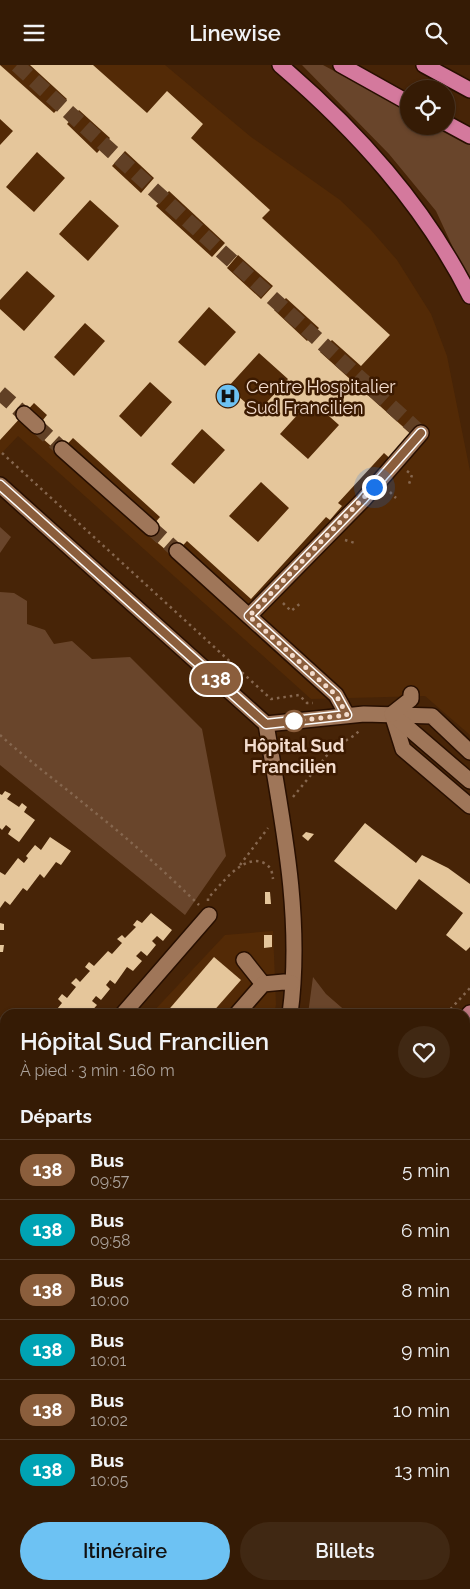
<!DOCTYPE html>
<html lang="fr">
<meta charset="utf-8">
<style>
:root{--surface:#351b05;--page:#402813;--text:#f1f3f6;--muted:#aaa19a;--line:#4f3927;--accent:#6dc2f3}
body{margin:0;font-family:Raleway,sans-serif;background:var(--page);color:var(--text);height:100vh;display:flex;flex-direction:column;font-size:19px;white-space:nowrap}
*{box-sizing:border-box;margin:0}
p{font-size:16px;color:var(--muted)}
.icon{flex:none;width:28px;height:28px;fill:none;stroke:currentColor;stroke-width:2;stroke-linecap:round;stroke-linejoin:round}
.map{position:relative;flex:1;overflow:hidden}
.drawer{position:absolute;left:0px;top:944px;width:470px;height:581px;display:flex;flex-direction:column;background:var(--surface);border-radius:15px 15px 0 0;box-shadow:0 1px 4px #0004,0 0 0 1px var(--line)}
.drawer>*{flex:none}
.badge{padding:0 10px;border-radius:16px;font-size:18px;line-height:32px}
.fabs{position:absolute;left:400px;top:15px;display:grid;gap:10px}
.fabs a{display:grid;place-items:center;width:55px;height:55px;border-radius:50%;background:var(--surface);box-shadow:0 1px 4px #0004,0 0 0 1px var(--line);font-size:25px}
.you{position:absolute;width:25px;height:25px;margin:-12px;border:4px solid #fff;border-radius:50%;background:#1a73e8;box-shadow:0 0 0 8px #1a73e833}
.map>.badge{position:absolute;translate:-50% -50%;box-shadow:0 0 0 2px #fff}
h2{padding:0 20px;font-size:19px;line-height:45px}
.round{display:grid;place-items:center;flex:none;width:52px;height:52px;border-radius:26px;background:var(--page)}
.summary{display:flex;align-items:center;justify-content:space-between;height:85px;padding:0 20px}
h1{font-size:24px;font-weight:600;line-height:38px}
.cta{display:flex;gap:10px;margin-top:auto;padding:10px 20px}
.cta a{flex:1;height:58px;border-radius:30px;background:var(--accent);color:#111;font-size:20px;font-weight:600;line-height:58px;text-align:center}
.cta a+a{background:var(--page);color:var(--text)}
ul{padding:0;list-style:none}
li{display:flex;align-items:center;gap:15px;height:60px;padding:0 20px;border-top:1px solid var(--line)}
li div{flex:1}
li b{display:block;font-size:19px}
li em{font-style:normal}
li .badge{min-width:55px;font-weight:700;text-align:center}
header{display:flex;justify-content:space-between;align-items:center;height:65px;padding:0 20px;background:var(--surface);font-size:22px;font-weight:600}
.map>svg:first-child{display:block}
</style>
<header><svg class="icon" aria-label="menu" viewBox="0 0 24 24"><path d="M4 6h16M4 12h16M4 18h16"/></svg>Linewise<svg class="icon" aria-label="search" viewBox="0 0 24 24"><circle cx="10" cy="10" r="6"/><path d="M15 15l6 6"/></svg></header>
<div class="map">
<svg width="470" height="1524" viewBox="0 0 470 1524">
<rect width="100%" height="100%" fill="#472407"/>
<!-- built -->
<g fill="#532a06">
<polygon points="0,0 165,0 251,72 340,135 370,164 397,195 431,249 447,291 470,406 470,670 425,631 311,634 18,371 0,390"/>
<polygon points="273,866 276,940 274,949 151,949 225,870"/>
<polygon points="470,1085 470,1325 465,1323 465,1090"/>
<polygon points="5,1110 5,1440 0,1446 0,1115"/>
</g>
<!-- green -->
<g fill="#69452b">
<polygon points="302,0 323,0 409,46 409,61 437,61 470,79 470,219 436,146 389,89"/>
<polygon points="0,462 11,472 0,488"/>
<polygon points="0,527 14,528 27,536 27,559 45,565 54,579 72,576 92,594 130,592 202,664 226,791 185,850 0,700"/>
<polygon points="313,912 326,929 349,949 308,949"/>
</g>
<!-- building -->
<g fill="#e5c69b" fill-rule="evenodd">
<path d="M0,0L54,48L67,34L30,0H93L147,48L167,26L203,59L191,73L270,145L262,153L390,270L361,301L332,275L320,287L411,369L395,398L384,388L338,438L342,441L330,455L326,452L251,534L187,476L173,491L146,468L160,452L73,373L59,388L34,366L47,350L34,338L0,375V244L24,266L55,231L27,206L0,235V80L13,66L0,54ZM79,45L110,73L97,88L67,59ZM125,86L154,113L141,128L112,101ZM37,87L65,113L34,147L6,122ZM169,126L225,178L212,192L156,141ZM90,135L119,161L88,196L59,169ZM238,190L273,221L261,234L227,203ZM286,233L319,263L307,276L274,245ZM209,242L236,267L205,301L178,277ZM85,258L105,276L74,311L54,292ZM259,288L288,314L257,348L228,322ZM150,317L172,337L141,372L119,351ZM311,335L339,360L308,394L280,369ZM202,364L225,385L194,419L171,399ZM261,417L289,443L258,477L229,451Z"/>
<polygon points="5,726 11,729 7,734 19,742 22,738 27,742 24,747 35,755 19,777 8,769 11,764 6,760 2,765 0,763 0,729 2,730"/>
<polygon points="365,758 416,798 422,790 448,803 470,819 470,882 466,886 446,870 463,848 419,814 396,845 334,796"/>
<polygon points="306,767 314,769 308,776 302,771"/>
<polygon points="50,772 71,786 61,800 56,797 44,813 40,809 27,826 23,823 10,840 5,836 0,843 0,807 5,810 18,793 24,798 28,793 26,791 35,780 41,785"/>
<polygon points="265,827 270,827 271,839 265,839"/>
<polygon points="151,848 172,865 163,876 157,871 152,876 156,880 147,891 141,886 136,891 142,896 133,906 127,902 115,919 110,915 106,920 110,924 101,935 96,931 92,936 97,940 89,949 82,947 81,949 53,949 62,938 58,934 62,929 67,933 76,922 71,918 76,913 80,917 90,906 85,902 89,897 94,901 108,886 112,889 122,878 117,874 122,870 125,873 136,862 133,860 137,855 142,858"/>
<polygon points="0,858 4,859 4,865 0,865"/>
<polygon points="264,870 272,870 272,882 264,883"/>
<polygon points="0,880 4,880 3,887 0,887"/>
<polygon points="214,892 241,915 211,949 165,949"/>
<polygon points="0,1012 5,1016 5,1048 3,1051 0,1048"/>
<polygon points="5,1129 5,1146 4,1146 1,1130"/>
<polygon points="0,1384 5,1389 5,1402 0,1408"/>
<polygon points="465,1513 470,1519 470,1524 439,1524 443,1520 465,1520"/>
<polygon points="82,1520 139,1520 135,1524 79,1524"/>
<polygon points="182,1520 295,1520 291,1524 179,1524"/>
</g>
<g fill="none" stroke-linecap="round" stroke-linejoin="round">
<!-- minor-tunnel -->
<g stroke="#614025" stroke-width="15" stroke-dasharray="15 8" stroke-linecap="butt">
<polyline points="17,0 425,372"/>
<polyline points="0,328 24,349"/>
<polyline points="37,361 62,384"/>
<polyline points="151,463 177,486"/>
</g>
<!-- minor casing -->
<g stroke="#280f00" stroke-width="18">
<g id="minor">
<polyline points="24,349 37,361"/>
<polyline points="62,384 151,463"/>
<polyline points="0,420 266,659 364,649 432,651 470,687"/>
<polyline points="177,486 336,630 347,650"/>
<polyline points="249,551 363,435 421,368"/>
<polyline points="392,649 403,684 470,741"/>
<polyline points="392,649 470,716"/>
<polyline points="392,649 411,634 411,629"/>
<path d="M266,659C282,754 303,852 290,949"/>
<polyline points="244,895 263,919"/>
<polyline points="123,949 209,850"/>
<polyline points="237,949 263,919 284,917 292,918"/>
<polyline points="0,1067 5,1071"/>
<polyline points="0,1089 5,1083"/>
<polyline points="0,1232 5,1263"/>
<polyline points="0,1289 5,1287"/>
<polyline points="0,1326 5,1330"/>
<polyline points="465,1350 470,1349"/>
<polyline points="465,1362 470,1370"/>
<polyline points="465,1413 470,1406"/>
<polyline points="465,1474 470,1478"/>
</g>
</g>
<!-- major casing -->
<g stroke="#280f00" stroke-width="18">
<g id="major">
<polyline points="465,954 470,948"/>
<polyline points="465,1017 470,1012"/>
<polyline points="0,1486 5,1481"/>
<polyline points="0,1511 5,1505"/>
<polyline points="17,1524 20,1520"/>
<polyline points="42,1524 45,1520"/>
</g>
</g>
<!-- highway casing -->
<g stroke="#280f00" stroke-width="18">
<g id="highway">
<path d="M280,0C357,66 424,140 470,231"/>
<polyline points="341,0 409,38"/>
<polyline points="424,0 470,25"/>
<polyline points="446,58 470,71"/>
</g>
</g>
<!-- path -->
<g stroke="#86674f" stroke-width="2.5" stroke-dasharray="2.5 4" stroke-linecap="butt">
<polyline points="2,388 271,634 299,630 307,638 313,638"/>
<polyline points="407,406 412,410 409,419"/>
<polyline points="390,427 396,433"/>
<polyline points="345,475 355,478"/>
<polyline points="283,538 291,546 302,537"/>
<path d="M0,670C30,697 62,720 93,746C130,775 165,807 199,840"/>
<polyline points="293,732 332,684 355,670 361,664"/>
<polyline points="240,800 268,763"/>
<path d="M208,836V833C221,820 243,788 264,798C271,802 272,806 273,814"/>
<polyline points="446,949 470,923"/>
<polyline points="465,1058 470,1051"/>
<polyline points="465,1268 470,1268"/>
<polyline points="465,1332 470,1332"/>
<polyline points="0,1357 5,1362"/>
<polyline points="465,1433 470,1429"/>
<polyline points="0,1458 5,1452"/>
<polyline points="71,1524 75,1520"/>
</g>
<!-- minor -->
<use href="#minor" stroke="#9f7659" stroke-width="15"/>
<!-- major -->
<use href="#major" stroke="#bf7882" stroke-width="15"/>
<!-- highway -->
<use href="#highway" stroke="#d4799d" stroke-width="15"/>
</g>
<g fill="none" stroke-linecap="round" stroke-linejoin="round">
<!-- line casing -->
<g stroke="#fff" stroke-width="11">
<polyline id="line" points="0,420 266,659 347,650 336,630 249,551 362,435 421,368"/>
</g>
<!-- line -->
<use href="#line" stroke="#8b5e3c" stroke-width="8"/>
<!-- walk -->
<polyline stroke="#f3dccd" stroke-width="5" stroke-dasharray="0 9" points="294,656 347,650 336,630 249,551 374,422"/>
</g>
<!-- icons -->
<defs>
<g id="hospital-disc" transform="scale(1.25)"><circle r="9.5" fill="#6dc2f3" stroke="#3c1a00"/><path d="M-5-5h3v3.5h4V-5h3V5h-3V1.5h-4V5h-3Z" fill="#111"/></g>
</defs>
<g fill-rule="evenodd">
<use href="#hospital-disc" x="228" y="331"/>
</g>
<!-- markers -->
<circle fill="#fff" stroke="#8b5e3c" stroke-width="2.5" cx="294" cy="656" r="10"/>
<g text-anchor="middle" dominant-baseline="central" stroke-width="5" stroke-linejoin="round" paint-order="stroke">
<!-- poi labels -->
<g font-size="18" fill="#f3dccd" stroke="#3c1a00" text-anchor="start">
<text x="246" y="321">Centre Hospitalier<tspan x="246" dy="21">Sud Francilien</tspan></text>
</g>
<!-- stop labels -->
<g font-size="18" font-weight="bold" fill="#f3dccd" stroke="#3c1a00">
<text x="294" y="680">Hôpital Sud<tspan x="294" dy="21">Francilien</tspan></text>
</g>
</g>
</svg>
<div class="fabs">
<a><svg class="icon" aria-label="locate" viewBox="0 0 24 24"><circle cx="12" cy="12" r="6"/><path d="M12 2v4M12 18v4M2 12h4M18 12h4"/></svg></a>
</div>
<div class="you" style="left:374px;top:422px"></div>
<b class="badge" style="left:216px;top:614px;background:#8b5e3c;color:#fff">138</b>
<section class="drawer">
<div class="summary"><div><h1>Hôpital Sud Francilien</h1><p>À pied · 3 min · 160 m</p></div><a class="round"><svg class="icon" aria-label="heart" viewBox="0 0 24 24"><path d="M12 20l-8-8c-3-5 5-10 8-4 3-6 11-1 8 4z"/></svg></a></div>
<h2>Départs</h2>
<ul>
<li><span class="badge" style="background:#8b5e3c;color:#fff">138</span><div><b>Bus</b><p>09:57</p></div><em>5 min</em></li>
<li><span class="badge" style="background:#00a3b4;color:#fff">138</span><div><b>Bus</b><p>09:58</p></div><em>6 min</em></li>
<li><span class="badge" style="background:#8b5e3c;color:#fff">138</span><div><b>Bus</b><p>10:00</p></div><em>8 min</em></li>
<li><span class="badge" style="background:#00a3b4;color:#fff">138</span><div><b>Bus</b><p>10:01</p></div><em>9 min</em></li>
<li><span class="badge" style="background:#8b5e3c;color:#fff">138</span><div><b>Bus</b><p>10:02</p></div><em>10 min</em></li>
<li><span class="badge" style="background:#00a3b4;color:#fff">138</span><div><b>Bus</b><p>10:05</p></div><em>13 min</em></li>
</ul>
<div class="cta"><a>Itinéraire</a><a>Billets</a></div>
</section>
</div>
